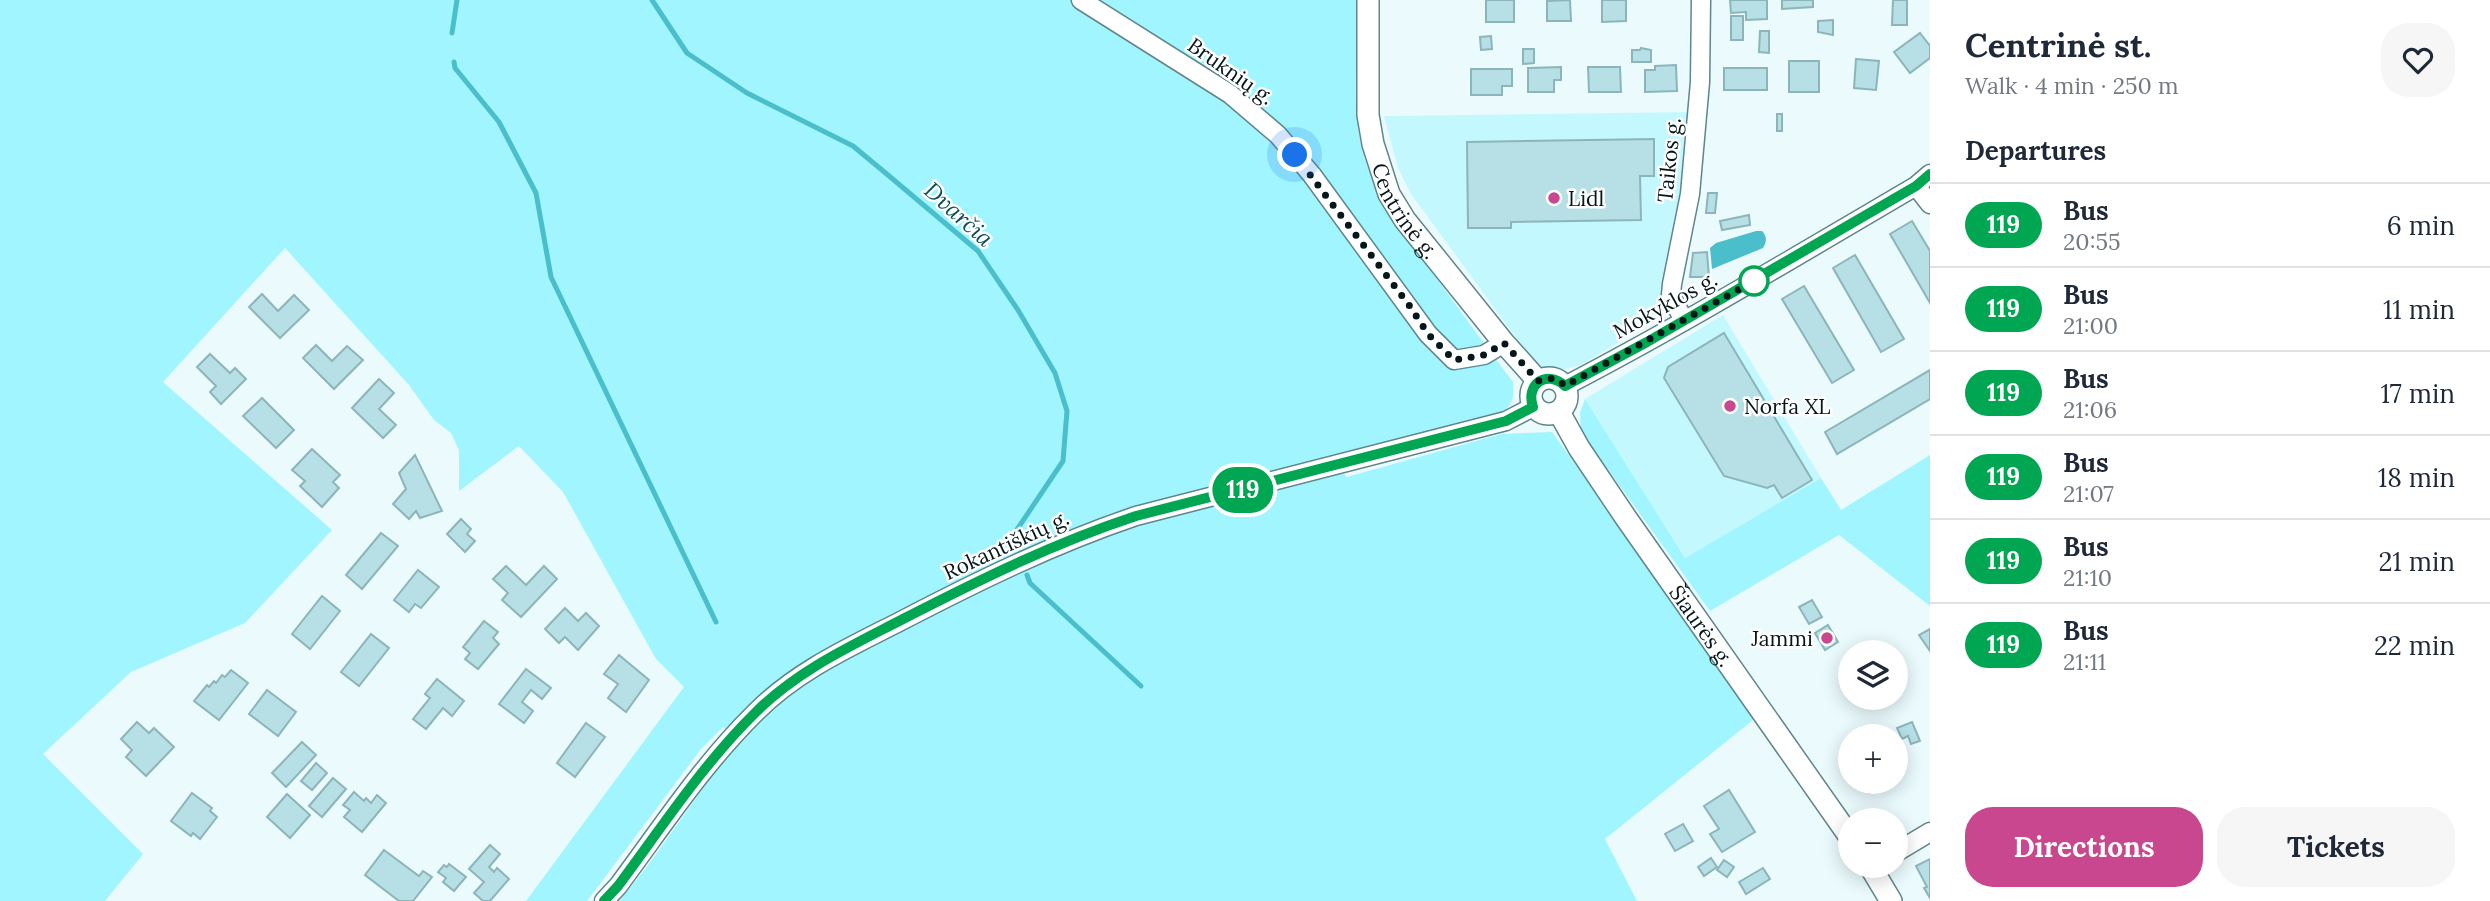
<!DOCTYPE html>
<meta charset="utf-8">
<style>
:root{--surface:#fff;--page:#f6f6f7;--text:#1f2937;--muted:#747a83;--line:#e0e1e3;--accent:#c9478e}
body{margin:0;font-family:Lora,serif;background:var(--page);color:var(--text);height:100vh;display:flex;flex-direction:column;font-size:26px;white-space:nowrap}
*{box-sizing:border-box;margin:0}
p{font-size:23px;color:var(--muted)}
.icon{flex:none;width:38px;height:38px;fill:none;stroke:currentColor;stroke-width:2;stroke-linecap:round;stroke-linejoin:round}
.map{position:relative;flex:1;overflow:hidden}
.panel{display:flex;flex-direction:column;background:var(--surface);width:560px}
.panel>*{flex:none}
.badge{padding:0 14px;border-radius:23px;font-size:24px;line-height:46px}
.buttons{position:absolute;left:1838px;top:640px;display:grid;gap:14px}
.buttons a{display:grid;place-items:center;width:70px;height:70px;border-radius:50%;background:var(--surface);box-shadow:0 4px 18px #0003;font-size:35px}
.you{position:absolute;width:35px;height:35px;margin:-18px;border:5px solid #fff;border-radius:50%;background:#1a73e8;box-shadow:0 0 0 10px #1a73e833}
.map>.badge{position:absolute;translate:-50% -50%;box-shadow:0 0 0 4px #fff}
h2{padding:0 35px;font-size:26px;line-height:63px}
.round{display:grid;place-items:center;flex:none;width:74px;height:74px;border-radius:28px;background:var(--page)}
.overview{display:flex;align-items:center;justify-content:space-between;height:119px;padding:0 35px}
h1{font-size:33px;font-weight:700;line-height:52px}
.button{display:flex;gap:14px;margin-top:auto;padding:14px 35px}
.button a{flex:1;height:80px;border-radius:28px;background:var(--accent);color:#fff;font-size:28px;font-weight:700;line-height:80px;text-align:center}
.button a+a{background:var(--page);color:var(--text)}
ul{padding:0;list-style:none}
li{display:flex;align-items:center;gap:21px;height:84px;padding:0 35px;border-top:2px solid var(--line)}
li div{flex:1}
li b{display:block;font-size:26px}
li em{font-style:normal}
li .badge{min-width:77px;font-weight:700;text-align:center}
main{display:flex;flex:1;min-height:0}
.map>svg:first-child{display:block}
</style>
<main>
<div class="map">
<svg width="1930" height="901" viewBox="0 0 1930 901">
<rect width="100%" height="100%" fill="#ebfbfd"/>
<!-- built -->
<g fill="#c3f8fe">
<polygon points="1691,112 1685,173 1658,310 1649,324 1581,365 1549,373 1539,369 1411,194 1398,168 1384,116"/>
<polygon points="1723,315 1821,478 1685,558 1585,399"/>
</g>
<!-- green -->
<g fill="#a1f5ff">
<path d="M0,0H1359C1358,47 1351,98 1361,144C1373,197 1408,240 1440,283C1464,316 1488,349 1513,382C1513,391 1515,399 1508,407C1496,422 1357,455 1329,462L1347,477L1501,434L1552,432L1758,716L1605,839L1637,901H619L646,868L737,741L723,727L701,749L587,901H526L684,687L656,659L563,492L519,446L459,491V450L451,433L434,420L409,385L285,248L163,382L332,530L245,623L131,672L43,754L143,854L105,901H0Z"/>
<polygon points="1585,399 1685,558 1821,478 1841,510 1930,455 1930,606 1839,535 1710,611 1581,432 1580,413"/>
</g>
<!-- water -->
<path fill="#4abeca" d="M1756,231H1762C1767,236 1767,242 1763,248L1712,269L1710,248L1716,243Z"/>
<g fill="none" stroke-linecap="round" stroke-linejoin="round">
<!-- stream -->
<g stroke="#4abeca" stroke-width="5">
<polyline points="652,0 687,53 747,93 853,146 882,170 978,251 1018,310 1055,373 1067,411 1063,461 1010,540 1014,548"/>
<polyline points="452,33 457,0"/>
<polyline points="454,62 455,68 499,122 536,193 551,277 716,622"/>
<polyline points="1027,575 1030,583 1141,686"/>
</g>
</g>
<!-- building -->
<g fill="#b6e0e5" stroke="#8cb5ba" stroke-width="2">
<rect x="1486" y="0" width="28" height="22"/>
<polygon points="1570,0 1571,21 1547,21 1547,1"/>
<polygon points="1602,0 1626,0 1626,21 1602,22"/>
<polygon points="1730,0 1767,0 1767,19 1746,20 1746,12 1731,13"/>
<polygon points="1782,0 1813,0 1813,7 1782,9"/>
<polygon points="1893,0 1907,0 1907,25 1892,25"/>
<rect x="1731" y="16" width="12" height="24"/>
<polygon points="1833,20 1833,35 1818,32 1818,21"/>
<polygon points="1760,31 1769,31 1769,53 1759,52"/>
<polygon points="1920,33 1930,46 1930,58 1910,73 1894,52"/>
<polygon points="1491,36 1492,49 1481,50 1480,37"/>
<polygon points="1641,48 1651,50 1651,62 1632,62 1632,50 1640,50"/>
<polygon points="1523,49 1534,49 1534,63 1523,64"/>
<polygon points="1856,59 1879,61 1876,90 1854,88"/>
<rect x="1789" y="61" width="30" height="31"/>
<polygon points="1676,65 1677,91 1645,92 1645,70 1655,70 1655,66"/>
<polygon points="1561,67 1561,80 1554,80 1554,92 1528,92 1528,68"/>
<polygon points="1588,67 1620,67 1621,92 1589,92"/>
<rect x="1724" y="68" width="43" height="22"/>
<polygon points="1471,69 1512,69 1512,86 1502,86 1502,95 1471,95"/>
<rect x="1777" y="114" width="5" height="17"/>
<polygon points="1654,139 1654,176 1640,176 1641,220 1511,222 1511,228 1468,228 1467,142"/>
<polygon points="1708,193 1717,193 1715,213 1706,213"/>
<polygon points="1749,215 1750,225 1722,230 1720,221"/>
<polygon points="1912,221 1930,251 1930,303 1890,234"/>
<polygon points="1707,252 1709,277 1690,277 1693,253"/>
<polygon points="1855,255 1904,339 1881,352 1833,268"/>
<polygon points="1804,286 1854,370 1832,383 1782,299"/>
<polygon points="262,294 278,311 294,295 309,310 280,338 249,307"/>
<polygon points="1724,333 1812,480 1782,498 1774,485 1767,488 1724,476 1664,378 1668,367"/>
<polygon points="316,345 332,361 347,346 363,360 334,389 303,358"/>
<polygon points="210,354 230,373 235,368 246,379 221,404 210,392 216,386 197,367"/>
<polygon points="1930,370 1930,399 1837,454 1825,432"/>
<polygon points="379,379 394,393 379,409 396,425 383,438 352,408"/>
<polygon points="262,398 294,430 276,448 243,416"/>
<polygon points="312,449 340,475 333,482 339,488 322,507 300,486 305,481 292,470"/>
<polygon points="415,455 442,511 420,518 416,511 409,519 393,504 406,489 399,473"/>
<polygon points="461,519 471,529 467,534 475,541 465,552 447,534"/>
<polygon points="381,533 398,546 362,589 346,575"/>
<polygon points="506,566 526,585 544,566 557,579 521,617 502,600 508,593 493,579"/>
<polygon points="418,570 439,587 421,608 415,604 409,612 394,600"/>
<polygon points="322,596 340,611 310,649 292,634"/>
<polygon points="1812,600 1822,617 1809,624 1799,607"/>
<polygon points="565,608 578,621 586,613 599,626 578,650 565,637 559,643 545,629"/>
<polygon points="484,621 498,632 493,638 499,644 478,669 465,659 470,653 463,647"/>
<polygon points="1828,625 1838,642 1825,650 1815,633"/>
<polygon points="1930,629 1930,651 1919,635"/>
<polygon points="371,634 389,648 359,686 341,672"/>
<polygon points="619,655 649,680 626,712 608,698 618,684 604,674"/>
<polygon points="526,669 551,688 542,699 531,690 522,702 533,711 524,723 499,704"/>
<polygon points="231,670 248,683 219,720 194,701 207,685 209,687 214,681 216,683 222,675 225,677"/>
<polygon points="437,679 464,701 452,716 443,708 426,729 413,719 430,698 425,694"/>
<polygon points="267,690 296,712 278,736 249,714"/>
<polygon points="137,722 149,733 154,728 174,747 146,776 126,757 132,750 121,739"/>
<polygon points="1912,722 1920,741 1911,744 1908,736 1902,739 1897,728"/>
<polygon points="586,723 605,737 575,777 557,763"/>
<polygon points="302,742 316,755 286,787 272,773"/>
<polygon points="316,763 327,773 312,790 301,781"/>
<polygon points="333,778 346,789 322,817 309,806"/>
<polygon points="1864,782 1891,782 1869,793"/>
<polygon points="1729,790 1755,832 1722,852 1710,834 1719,829 1704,806"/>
<polygon points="354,792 364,801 366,798 371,803 377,795 386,803 362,832 344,817 350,810 343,805"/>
<polygon points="192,793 212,808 210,811 217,817 200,839 193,833 191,836 171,821"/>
<polygon points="287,794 310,815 290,838 267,817"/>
<polygon points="1683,824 1693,841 1675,851 1665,834"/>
<polygon points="490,845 500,854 489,867 494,872 497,868 509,879 490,901 483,901 474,893 484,882 469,869"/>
<polygon points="384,850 419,876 423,871 432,877 413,901 399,901 365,875"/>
<polygon points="1711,858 1717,867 1704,876 1698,867"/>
<polygon points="1930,859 1930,898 1924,888 1927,887 1916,866"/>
<polygon points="1724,860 1734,867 1727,877 1717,870"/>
<polygon points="449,864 466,877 454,891 443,882 446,878 438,872 444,865 447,867"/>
<polygon points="1763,868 1770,879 1746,894 1739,882"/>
</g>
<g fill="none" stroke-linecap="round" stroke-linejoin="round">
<!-- minor casing -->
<g stroke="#5f868b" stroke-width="21">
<g id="minor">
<polyline points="1081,0 1230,94 1278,135 1312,175 1428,334 1454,360 1484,355 1504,343"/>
<polyline points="1916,186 1930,204"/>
<polyline points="1684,321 1671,295 1672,284 1690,194 1700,82 1701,0"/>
<path d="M1565,386C1684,324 1800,254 1916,186L1930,174"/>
<polyline points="1895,853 1930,832"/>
<path d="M604,901L618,886C662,827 703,764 756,712C797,671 848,648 899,622C976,582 1053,544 1136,516L1506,421L1533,407"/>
</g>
</g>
<!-- major casing -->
<g stroke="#5f868b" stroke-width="24">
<g id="major">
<path id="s1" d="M1368,0V115L1373,144L1389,194L1405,220L1504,343L1538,381"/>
<circle cx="1549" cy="396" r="18"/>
<path id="s2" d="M1559,412L1579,448L1626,518L1850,837"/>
<polyline points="1870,866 1891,901"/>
</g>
</g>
<!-- minor -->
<use href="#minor" stroke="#fff" stroke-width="18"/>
<!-- major -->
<use href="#major" stroke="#fff" stroke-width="21"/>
</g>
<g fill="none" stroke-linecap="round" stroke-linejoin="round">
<!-- line casing -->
<g stroke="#fff" stroke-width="16">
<path id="line" d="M604,901L618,886C662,827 703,764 756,712C798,670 851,646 903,619C979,580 1054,543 1136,516L1506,421L1533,407C1525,384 1547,369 1565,386L1589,373L1647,342L1916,186L1930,174"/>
</g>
<!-- line -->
<use href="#line" stroke="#00a651" stroke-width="10"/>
<!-- walk -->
<path stroke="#071719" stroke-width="7" stroke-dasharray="0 12.6" d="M1295,155L1409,305L1428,334L1454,360L1484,355L1504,343L1538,381C1549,376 1557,378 1565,386L1754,281"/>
</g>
<!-- markers -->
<g fill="#c9478e" stroke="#fff" stroke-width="2.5">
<circle cx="1554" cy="198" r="7"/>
<circle cx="1730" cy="406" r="7"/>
<circle cx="1827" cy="638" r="7"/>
</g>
<circle fill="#fff" stroke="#00a651" stroke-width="3.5" cx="1754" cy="281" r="14"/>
<g text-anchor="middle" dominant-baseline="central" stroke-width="5" stroke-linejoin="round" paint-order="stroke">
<!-- street labels -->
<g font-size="21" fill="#071719" stroke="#fff">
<text transform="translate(1231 71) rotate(35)">Bruknių g.</text>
<text transform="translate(1669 160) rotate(-84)">Taikos g.</text>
<text stroke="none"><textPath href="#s1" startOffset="219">Centrinė g.</textPath></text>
<text transform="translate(1665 305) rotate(-29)">Mokyklos g.</text>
<text transform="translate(1006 545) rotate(-25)">Rokantiškių g.</text>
<text stroke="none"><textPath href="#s2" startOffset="257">Šiaurės g.</textPath></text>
</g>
<!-- poi labels -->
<g font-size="21" fill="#071719" stroke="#fff" text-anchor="start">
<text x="1568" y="198">Lidl</text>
<text x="1744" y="406">Norfa XL</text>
<text x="1813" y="638" text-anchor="end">Jammi</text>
</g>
<!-- water labels -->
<g font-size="23" font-style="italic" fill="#0c5158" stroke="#fff">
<text transform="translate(959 214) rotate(42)">Dvarčia</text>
</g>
</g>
</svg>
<div class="buttons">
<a><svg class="icon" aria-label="layers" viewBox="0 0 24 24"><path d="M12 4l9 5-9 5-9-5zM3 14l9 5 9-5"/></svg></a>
<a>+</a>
<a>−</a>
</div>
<div class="you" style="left:1295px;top:155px"></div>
<b class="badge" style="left:1243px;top:490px;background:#00a651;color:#fff">119</b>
</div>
<section class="panel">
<div class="overview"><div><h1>Centrinė st.</h1><p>Walk · 4 min · 250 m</p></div><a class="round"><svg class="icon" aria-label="heart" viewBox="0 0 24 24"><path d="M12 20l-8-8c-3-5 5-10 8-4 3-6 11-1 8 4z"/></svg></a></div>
<h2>Departures</h2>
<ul>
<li><span class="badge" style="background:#00a651;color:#fff">119</span><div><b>Bus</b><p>20:55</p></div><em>6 min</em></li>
<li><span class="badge" style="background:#00a651;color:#fff">119</span><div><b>Bus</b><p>21:00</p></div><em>11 min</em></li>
<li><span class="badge" style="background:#00a651;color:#fff">119</span><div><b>Bus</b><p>21:06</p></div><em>17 min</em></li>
<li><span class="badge" style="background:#00a651;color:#fff">119</span><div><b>Bus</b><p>21:07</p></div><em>18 min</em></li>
<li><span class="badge" style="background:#00a651;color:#fff">119</span><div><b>Bus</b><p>21:10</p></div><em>21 min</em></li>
<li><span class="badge" style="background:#00a651;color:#fff">119</span><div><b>Bus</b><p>21:11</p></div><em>22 min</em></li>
</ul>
<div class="button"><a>Directions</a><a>Tickets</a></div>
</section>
</main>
